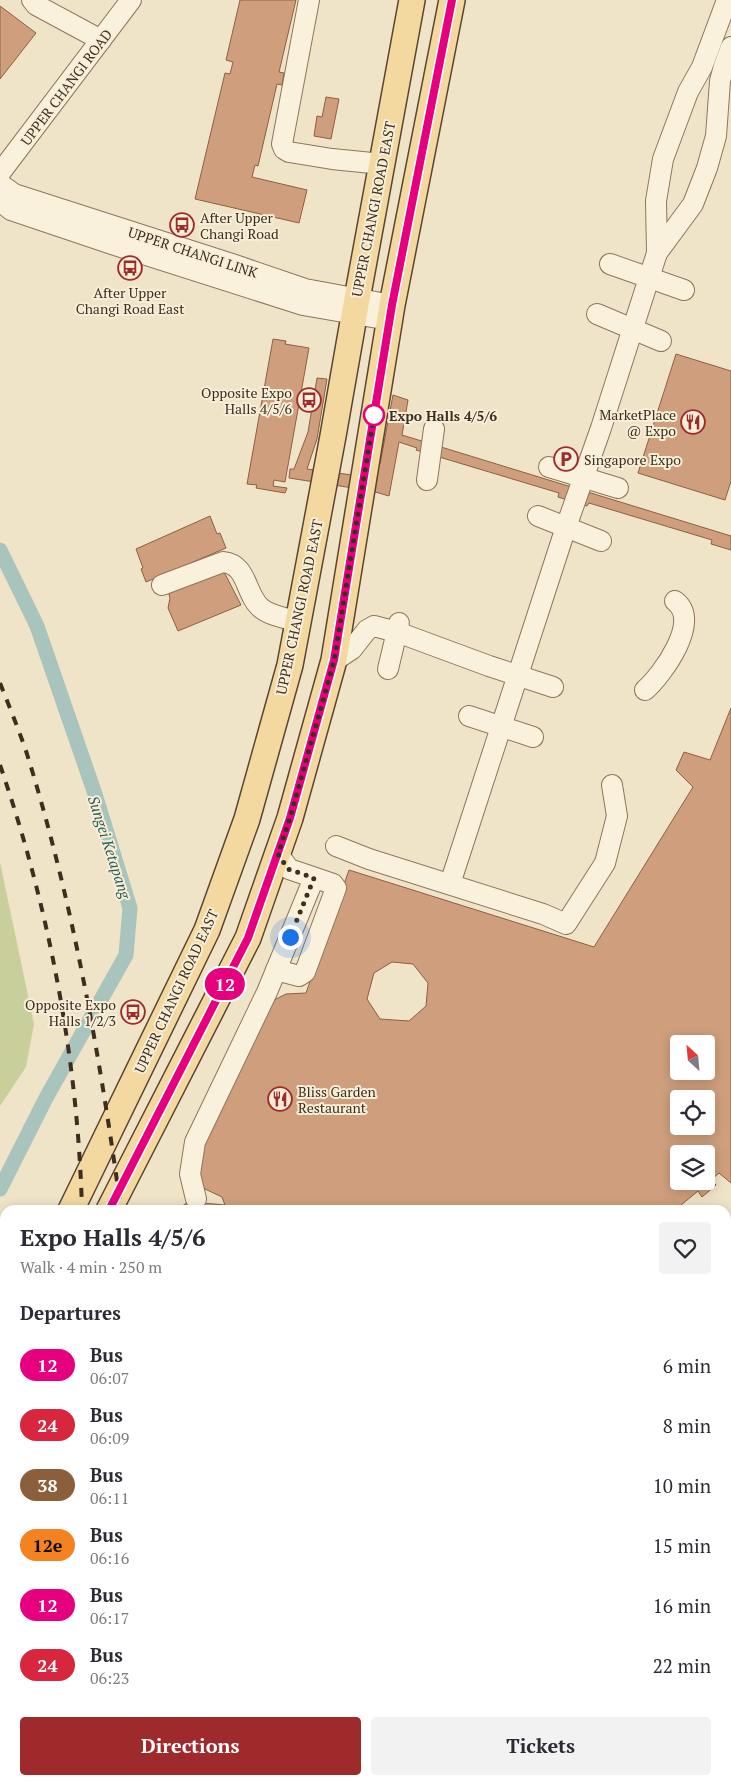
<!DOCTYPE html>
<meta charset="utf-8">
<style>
:root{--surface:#fff;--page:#f2f2f3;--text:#2b2b33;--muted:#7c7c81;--accent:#9e2a2b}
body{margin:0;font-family:"PT Serif",serif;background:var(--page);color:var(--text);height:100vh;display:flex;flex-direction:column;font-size:19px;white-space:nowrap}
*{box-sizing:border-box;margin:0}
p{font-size:16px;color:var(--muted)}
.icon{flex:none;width:28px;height:28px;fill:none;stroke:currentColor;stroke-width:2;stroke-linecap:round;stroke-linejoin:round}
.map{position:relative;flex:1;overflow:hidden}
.side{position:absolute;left:0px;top:1205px;width:731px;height:580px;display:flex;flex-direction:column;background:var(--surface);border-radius:15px 15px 0 0;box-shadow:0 2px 12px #0003}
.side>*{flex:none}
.badge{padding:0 10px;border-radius:16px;font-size:18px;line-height:32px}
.needle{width:32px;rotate:334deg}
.buttons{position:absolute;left:670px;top:1035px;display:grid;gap:10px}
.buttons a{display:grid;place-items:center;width:45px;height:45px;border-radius:5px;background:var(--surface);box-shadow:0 2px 12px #0003;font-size:25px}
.you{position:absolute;width:25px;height:25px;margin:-12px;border:4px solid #fff;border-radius:50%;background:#1a73e8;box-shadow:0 0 0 8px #1a73e833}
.map>.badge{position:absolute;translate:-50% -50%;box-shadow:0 0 0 2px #fff}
h2{padding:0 20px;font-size:19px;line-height:45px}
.round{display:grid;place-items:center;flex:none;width:52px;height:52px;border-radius:5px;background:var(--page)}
.overview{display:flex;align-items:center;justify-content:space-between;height:85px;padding:0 20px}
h1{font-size:24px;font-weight:600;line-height:38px}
.action{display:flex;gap:10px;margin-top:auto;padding:10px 20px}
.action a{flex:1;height:58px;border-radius:5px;background:var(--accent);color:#fff;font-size:20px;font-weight:600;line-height:58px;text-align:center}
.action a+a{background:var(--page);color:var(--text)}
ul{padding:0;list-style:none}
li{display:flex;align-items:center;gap:15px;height:60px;padding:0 20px}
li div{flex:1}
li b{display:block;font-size:19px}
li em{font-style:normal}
li .badge{min-width:55px;font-weight:700;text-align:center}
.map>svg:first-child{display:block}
</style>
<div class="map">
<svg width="731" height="1785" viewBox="0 0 731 1785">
<rect width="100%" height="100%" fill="#f0e4c8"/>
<!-- green -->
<polygon fill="#c9cf9b" points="0,862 34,1024 26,1067 0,1106"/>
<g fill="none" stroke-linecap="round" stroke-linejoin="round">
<!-- canal -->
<g stroke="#a9c4bc" stroke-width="15">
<polyline points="0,550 37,626 95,794 130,908 126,955 46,1098 0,1189"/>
<polyline points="0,1238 5,1249"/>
<polyline points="726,1588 731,1588"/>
</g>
</g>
<!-- building -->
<g fill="#cf9f7d" stroke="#8d5f41" fill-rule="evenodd">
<polygon points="240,0 296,0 279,72 284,73 282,85 277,84 258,166 255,165 252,177 307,190 299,223 195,199 225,73 230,74 233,62 226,60"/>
<polygon points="0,6 36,33 0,79"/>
<polygon points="326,97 339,99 331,139 314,136 317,116 322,117"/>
<polygon points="273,339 286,341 285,344 309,348 285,482 274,480 273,486 287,488 285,493 256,488 257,485 247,484"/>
<polygon points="676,354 731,371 731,481 725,500 638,473"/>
<polygon points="317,378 327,379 317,439 307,469 375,478 378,464 380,464 393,395 408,400 402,435 731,536 731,550 711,544 712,540 589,503 587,506 558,497 559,493 416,450 417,448 399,442 389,496 372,491 289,478 290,469 294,469 308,432"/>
<polygon points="210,516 217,534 220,533 226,548 146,582 141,569 143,568 136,549"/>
<polygon points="222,568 241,605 178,631 168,608 170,598 168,591"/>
<path d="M731,708V1183L719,1173L711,1180L716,1185L702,1197L698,1191L675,1210H181L180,1208L185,1204L191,1202L225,1205L222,1197L205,1189L199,1179L198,1148L264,1005L286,994L306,993L349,870L594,947L693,787L676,770L684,752L710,760ZM392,962L413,964L428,983L426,1006L409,1021L380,1019L367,999L374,973ZM679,1044H706V1071H679ZM679,1099H706V1126H679ZM679,1154H706V1181H679Z"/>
<polygon points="314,1780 658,1780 660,1785 307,1785 307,1782"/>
</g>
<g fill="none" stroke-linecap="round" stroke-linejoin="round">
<!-- minor casing -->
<g stroke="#8d765c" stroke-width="22">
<g id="minor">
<polyline points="32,0 36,5 101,40"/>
<polyline points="309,0 282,144 284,149 289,152 332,159 382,164"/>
<polyline points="0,173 131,0"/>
<polyline points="0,184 14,194 235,265 305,289 392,305"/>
<polyline points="0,201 11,210 115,245 303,305 389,320"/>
<polyline points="657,253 656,201 663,159 688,92 702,67 727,0"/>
<polyline points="610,264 684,290"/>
<polyline points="597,314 661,341"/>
<polyline points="549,467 618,488"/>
<polyline points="427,480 434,429"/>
<polyline points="538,516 601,541"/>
<path d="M162,585L223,562C248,564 245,595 261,608C270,616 287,618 298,622"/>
<polyline points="334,661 352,649 367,630 374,626 397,632 489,666 553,687"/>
<polyline points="388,669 399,623"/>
<path d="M645,690C662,675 702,621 675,601"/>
<polyline points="469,716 533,737"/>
<polyline points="336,846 369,859 543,914 566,924 605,863 617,816 612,785"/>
<polyline points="450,884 566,527 601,428 657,253 693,204 707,168 716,136 720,81 724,66 731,47"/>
<polyline points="276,970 299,976 305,972 336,888 333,884 289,869 278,854"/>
<polyline points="196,1199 190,1174 195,1142 267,992 314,878"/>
<polyline points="726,1245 731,1240"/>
<polyline points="726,1389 731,1385"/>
<polyline points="0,1725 5,1728"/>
<polyline points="99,1780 109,1785"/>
</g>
</g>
<!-- major casing -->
<g stroke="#5b4430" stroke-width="28">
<g id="major">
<polyline points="71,1210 207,930 247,819 290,665 333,436 357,299 412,0"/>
<polyline points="109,1210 248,938 290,818 334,660 392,305 452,0"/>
<polyline points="0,1352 5,1343"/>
<polyline points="0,1429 5,1418"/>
<polyline points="726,1485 731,1484"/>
<polyline points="726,1518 731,1517"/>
<polyline points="0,1535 5,1536"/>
<polyline points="0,1577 5,1579"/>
</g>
</g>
<!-- minor -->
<use href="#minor" stroke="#faf1dc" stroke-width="20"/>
<!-- major -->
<use href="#major" stroke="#f3d9a0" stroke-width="25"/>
<!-- rail -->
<g stroke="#3d2e20" stroke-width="4" stroke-dasharray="9 9" stroke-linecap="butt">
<path d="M0,683C9,706 19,730 27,754C73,902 100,1056 121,1210"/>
<path d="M0,765C49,907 78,1060 82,1210"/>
<polyline points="726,1312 731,1308"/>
<polyline points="726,1324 731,1320"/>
<polyline points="0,1721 5,1709"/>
<polyline points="64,1785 66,1780"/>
<polyline points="153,1785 159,1780"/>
<polyline points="195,1785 200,1780"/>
</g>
</g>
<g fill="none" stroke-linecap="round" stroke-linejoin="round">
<!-- line casing -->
<g stroke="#fff" stroke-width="11">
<polyline id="line" points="109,1210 248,938 290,818 334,660 392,305 452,0"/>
</g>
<!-- line -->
<use href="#line" stroke="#e6007e" stroke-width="8"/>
<!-- walk -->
<polyline stroke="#3d2e20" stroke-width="5" stroke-dasharray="0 9" points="290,937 314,878 288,869 278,854 290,818 334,661 374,415"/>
</g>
<!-- icons -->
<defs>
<g id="bus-ring" transform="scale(1.25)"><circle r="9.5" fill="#f7eed8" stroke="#9e2a2b" stroke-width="1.5"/><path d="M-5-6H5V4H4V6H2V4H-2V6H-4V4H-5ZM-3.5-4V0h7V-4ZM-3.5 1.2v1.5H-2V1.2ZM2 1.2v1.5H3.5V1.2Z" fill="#9e2a2b"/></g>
<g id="restaurant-ring" transform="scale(1.25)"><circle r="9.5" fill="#f7eed8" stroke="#9e2a2b" stroke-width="1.5"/><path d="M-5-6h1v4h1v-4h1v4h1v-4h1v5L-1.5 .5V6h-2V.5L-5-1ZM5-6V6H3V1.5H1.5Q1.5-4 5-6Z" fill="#9e2a2b"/></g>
<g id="parking-ring" transform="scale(1.25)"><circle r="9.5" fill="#f7eed8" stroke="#9e2a2b" stroke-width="1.5"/><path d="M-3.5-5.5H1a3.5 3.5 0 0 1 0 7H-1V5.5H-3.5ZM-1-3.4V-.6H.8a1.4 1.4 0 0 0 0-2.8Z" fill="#9e2a2b"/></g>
</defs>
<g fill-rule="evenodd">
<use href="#bus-ring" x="182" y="225"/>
<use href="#bus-ring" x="130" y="268"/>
<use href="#bus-ring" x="309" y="400"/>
<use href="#restaurant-ring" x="693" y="422"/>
<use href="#parking-ring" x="566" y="459"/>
<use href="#bus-ring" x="133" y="1012"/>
<use href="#restaurant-ring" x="280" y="1099"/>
</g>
<!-- markers -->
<circle fill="#fff" stroke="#e6007e" stroke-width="2.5" cx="374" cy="415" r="10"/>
<g text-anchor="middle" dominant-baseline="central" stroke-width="4" stroke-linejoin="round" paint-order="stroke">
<!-- street labels -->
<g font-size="14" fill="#3d2e20" stroke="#f7eed8">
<text transform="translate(66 87) rotate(-53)">UPPER CHANGI ROAD</text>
<text transform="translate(373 209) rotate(-79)">UPPER CHANGI ROAD EAST</text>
<text transform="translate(193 252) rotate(18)">UPPER CHANGI LINK</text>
<text transform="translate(299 607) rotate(-78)">UPPER CHANGI ROAD EAST</text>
<text transform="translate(176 991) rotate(-65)">UPPER CHANGI ROAD EAST</text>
</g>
<!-- poi labels -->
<g font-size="14" fill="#3d2e20" stroke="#f7eed8" text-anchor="start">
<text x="200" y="217">After Upper<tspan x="200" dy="16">Changi Road</tspan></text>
<text x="130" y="292" text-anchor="middle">After Upper<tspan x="130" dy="16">Changi Road East</tspan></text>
<text x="292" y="392" text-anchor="end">Opposite Expo<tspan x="292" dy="16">Halls 4/5/6</tspan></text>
<text x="676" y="414" text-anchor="end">MarketPlace<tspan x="676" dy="16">@ Expo</tspan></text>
<text x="584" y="459">Singapore Expo</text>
<text x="116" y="1004" text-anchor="end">Opposite Expo<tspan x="116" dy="16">Halls 1/2/3</tspan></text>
<text x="298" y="1091">Bliss Garden<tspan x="298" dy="16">Restaurant</tspan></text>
</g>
<!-- stop labels -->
<g font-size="14" font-weight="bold" fill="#3d2e20" stroke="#f7eed8" text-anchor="start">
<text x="389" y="415">Expo Halls 4/5/6</text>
</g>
<!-- water labels -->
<g font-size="15" font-style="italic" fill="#2f5d5a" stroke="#f7eed8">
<text transform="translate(110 847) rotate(72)">Sungei Ketapang</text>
</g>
</g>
</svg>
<div class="buttons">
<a><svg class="needle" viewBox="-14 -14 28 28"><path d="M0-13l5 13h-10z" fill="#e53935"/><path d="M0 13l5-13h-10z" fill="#7c7c81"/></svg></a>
<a><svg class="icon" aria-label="locate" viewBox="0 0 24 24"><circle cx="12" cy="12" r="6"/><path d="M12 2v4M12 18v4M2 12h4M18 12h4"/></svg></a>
<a><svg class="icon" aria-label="layers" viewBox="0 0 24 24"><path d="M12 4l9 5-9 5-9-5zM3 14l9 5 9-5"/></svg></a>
</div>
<div class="you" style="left:290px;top:937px"></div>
<b class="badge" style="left:225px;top:984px;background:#e6007e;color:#fff">12</b>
<section class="side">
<div class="overview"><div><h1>Expo Halls 4/5/6</h1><p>Walk · 4 min · 250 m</p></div><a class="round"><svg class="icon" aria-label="heart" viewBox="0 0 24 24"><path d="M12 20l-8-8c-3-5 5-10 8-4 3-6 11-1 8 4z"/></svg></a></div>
<h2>Departures</h2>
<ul>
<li><span class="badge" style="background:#e6007e;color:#fff">12</span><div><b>Bus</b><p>06:07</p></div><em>6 min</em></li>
<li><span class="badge" style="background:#d7263d;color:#fff">24</span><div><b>Bus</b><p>06:09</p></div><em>8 min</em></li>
<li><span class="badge" style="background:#8b5e3c;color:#fff">38</span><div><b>Bus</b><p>06:11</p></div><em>10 min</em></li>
<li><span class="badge" style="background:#f58220;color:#111">12e</span><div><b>Bus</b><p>06:16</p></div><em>15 min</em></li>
<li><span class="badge" style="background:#e6007e;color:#fff">12</span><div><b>Bus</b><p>06:17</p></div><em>16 min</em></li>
<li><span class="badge" style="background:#d7263d;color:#fff">24</span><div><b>Bus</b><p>06:23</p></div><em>22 min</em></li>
</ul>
<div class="action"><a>Directions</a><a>Tickets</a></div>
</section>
</div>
